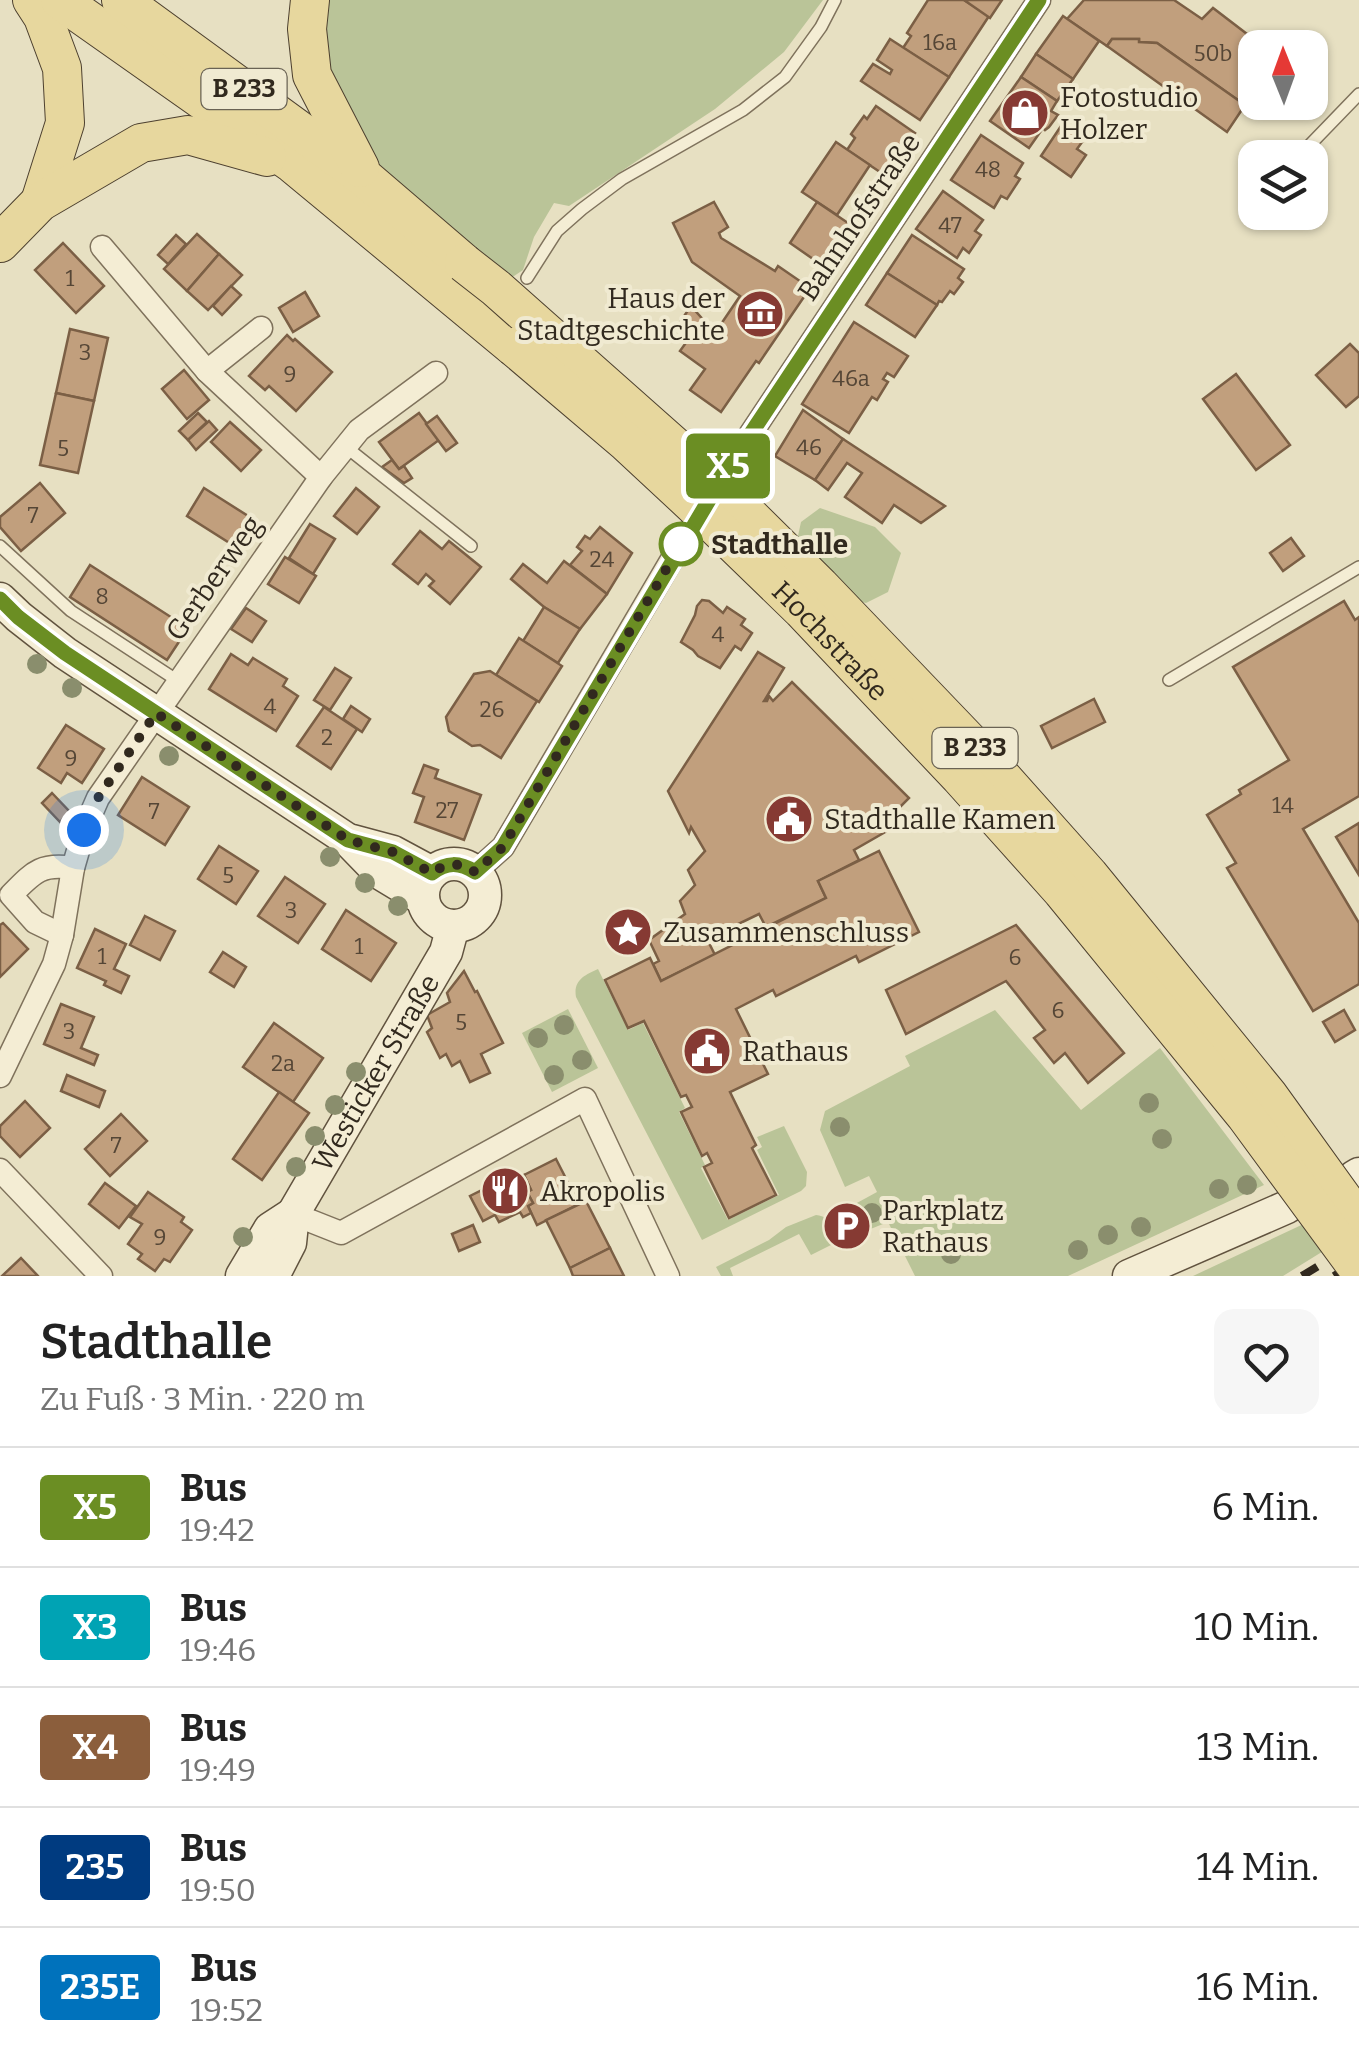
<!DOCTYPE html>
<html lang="de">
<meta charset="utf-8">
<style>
:root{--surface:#fff;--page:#f6f6f6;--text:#222;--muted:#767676;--line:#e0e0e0}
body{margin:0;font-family:Bitter,serif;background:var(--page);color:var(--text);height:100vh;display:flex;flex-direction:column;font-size:38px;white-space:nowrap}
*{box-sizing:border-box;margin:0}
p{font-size:32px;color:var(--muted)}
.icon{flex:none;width:55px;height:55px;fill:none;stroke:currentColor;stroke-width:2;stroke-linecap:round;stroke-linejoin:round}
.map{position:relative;height:1276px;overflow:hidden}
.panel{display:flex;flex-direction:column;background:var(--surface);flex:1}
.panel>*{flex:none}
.badge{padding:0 20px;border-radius:8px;font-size:35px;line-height:65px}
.needle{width:65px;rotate:359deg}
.fabs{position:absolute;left:1238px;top:30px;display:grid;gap:20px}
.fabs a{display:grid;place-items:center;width:90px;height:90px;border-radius:20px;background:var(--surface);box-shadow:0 2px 8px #0004;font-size:50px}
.you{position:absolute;width:50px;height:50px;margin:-25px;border:8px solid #fff;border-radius:50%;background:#1a73e8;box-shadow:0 0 0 15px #1a73e833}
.map>.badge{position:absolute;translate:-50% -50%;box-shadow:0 0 0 5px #fff}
.round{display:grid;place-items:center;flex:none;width:105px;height:105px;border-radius:20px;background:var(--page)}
.headline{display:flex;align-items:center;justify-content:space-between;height:170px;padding:0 40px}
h1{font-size:48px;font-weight:600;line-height:75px}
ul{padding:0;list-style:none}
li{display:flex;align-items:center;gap:30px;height:120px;padding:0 40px;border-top:2px solid var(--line)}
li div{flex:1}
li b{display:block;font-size:38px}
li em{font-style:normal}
li .badge{min-width:110px;font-weight:700;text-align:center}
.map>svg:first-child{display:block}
</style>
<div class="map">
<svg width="1359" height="1276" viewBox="0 0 1359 1276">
<rect width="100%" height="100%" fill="#e7e0c2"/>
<!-- green -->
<g fill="#bac498">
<polygon points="310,0 823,0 784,52 715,109 569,206 554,203 534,237 523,270 496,288 336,125"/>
<polygon points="820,508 875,527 901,553 888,592 866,603 841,597 796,545 801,522"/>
<path d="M598,969L628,1030L643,1023L685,1108L679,1112L705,1165L701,1168L728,1220L779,1195L757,1150L762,1147L757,1137L784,1126L807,1172L806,1186L801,1191L702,1240L576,997C573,980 585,975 598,969Z"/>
<polygon points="568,1009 598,1068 552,1092 522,1033"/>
<polygon points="995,1010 1081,1110 1160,1048 1264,1185 1068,1276 915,1276 888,1222 868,1230 855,1204 877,1192 869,1176 845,1187 820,1130 825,1111 910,1066 905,1056"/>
<polygon points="1359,1198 1359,1229 1283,1276 1193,1276"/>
<path d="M816,1215C833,1218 836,1226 837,1242L811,1255L799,1234L730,1268L733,1276H721L716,1267L769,1240L786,1227Z"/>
</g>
<!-- building -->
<g fill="#c19f7d" stroke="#7b5f45" stroke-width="2.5">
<polygon points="928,0 964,0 989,16 949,77 903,48 911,36 907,33"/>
<polygon points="964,0 1002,0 990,18"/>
<polygon points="1084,0 1174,0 1202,19 1213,8 1247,34 1249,48 1255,52 1255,91 1245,105 1157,43 1139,42 1139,39 1112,39 1107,46 1067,19"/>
<polygon points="1063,16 1099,41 1073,79 1036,54"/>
<polygon points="890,39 949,77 920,120 861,81 873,64 890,74 892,70 877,60"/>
<polygon points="1112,39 1139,39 1139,42 1157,43 1245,105 1227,132 1107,46"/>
<polygon points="1036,54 1073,79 1057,101 1021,77"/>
<polygon points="1021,77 1057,101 1051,111 1058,115 1049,127 1045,130 1043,128 1029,148 990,121"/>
<polygon points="876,106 915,133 886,176 847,150 855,138 851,134 864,116 867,119"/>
<polygon points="1063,123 1085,138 1077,149 1086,155 1071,177 1041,156"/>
<polygon points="981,135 1023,163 1015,176 1020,179 1007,199 1001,196 994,208 951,180"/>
<polygon points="836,142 870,165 837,215 802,192"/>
<polygon points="943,191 983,220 975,231 981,235 969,253 963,248 957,258 916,229"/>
<polygon points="714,202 728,227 719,233 721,238 775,271 778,266 810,288 759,363 756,361 721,412 690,390 705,369 680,351 693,333 680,322 691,306 715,333 740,296 692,262 673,223"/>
<polygon points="817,202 854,227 826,268 790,243"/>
<polygon points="197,234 219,254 187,291 164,269"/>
<polygon points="176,235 186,244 168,264 158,255"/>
<polygon points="912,235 964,269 958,278 963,282 954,294 950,291 942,302 939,301 937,305 887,273"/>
<polygon points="63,243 104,286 76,313 35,270"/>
<polygon points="219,254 242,275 208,310 187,291"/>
<polygon points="887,273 937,305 915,337 866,305"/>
<polygon points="231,286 241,295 222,315 213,306"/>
<polygon points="305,292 319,316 293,332 279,308"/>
<polygon points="854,322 908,356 894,377 887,373 883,379 888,382 877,400 872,397 849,433 802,404"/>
<polygon points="70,329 108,338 94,401 56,393"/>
<polygon points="287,335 293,341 295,339 332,372 296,411 269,386 265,390 249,376"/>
<polygon points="1350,344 1359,353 1359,396 1346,407 1316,375"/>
<polygon points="184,370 209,400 187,419 162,389"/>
<polygon points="1236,374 1290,445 1256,470 1203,399"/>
<polygon points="56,393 94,401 78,473 40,465"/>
<polygon points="803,410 843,439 815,480 775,456"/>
<polygon points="198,413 207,422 188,440 179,431"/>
<polygon points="419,413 439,440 399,469 379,442"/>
<polygon points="437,416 457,443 446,451 426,424"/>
<polygon points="209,421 217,430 196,450 188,440"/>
<polygon points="230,422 261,450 241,471 211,442"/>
<polygon points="843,439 945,506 921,523 894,505 882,523 845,497 862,473 847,463 828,490 815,480"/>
<polygon points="392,460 399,469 404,466 412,478 404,483 382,467"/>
<polygon points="40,483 65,513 21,551 0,527 0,517"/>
<polygon points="204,488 256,521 239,549 187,516"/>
<polygon points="356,488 379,507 357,534 334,516"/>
<polygon points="310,524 335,539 313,574 289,558"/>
<polygon points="600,527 632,553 607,594 570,565 582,551 577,547 585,536 590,539"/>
<polygon points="420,531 442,549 449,541 481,567 450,604 429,586 434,581 426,574 418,584 393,564"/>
<polygon points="1291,538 1304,556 1283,571 1270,553"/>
<polygon points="285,557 316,576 299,603 268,584"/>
<polygon points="564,561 607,594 580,629 544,607 511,579 523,564 547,583"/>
<polygon points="90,565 188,628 167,660 70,597"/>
<polygon points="702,600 709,601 723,613 727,607 745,619 741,625 752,633 741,650 735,646 720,668 698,656 693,650 681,642 695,615 697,606"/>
<polygon points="1344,601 1355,620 1359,617 1359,796 1303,829 1359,923 1359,984 1313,1011 1227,868 1236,863 1207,815 1241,794 1239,790 1289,760 1233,667"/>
<polygon points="544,607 580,629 558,663 523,641"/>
<polygon points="246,608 266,621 252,642 231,629"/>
<polygon points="519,638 562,666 539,702 496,675"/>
<polygon points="758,652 784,668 764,701 767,701 769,696 773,701 792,682 909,798 893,814 901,823 854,850 859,860 818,881 826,898 766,927 759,914 707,939 715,955 661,981 653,964 659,961 649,940 685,914 680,901 695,885 688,870 705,851 691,827 689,833 668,791"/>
<polygon points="231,654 248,665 253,658 287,679 283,686 298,696 276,731 209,689"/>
<polygon points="335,668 351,678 330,710 314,700"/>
<polygon points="490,671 537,701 501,758 480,745 472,746 449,731 446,717 474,674"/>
<polygon points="1094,699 1105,722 1052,748 1041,726"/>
<polygon points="351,706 370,719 362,732 343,719"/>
<polygon points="324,707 357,729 331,769 297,746"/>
<polygon points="66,725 104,749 82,783 67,773 61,783 38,768"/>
<polygon points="424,765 438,770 435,778 481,795 464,840 415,822 424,797 413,793"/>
<polygon points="142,777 189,807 165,845 118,815"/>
<polygon points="52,793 70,812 60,822 42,803"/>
<polygon points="1359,823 1359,875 1336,837"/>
<polygon points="219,846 258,871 236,904 198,879"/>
<polygon points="879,851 919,932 859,962 856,956 776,996 773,990 736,1009 768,1074 730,1092 756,1145 752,1148 776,1195 729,1218 704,1167 712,1163 707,1153 702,1156 681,1112 692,1107 686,1095 681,1097 644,1021 628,1028 605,980 650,958 661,981 826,898 818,881"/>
<polygon points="285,877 325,904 298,943 258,916"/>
<polygon points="346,910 396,943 371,981 322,949"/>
<polygon points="145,916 175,931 160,960 130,945"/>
<polygon points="3,923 28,949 0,977 0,925"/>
<polygon points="1016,925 1124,1053 1088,1083 1065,1053 1054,1063 1034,1038 1045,1030 1006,981 906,1034 886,990"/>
<polygon points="95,929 126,944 114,969 129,976 121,993 104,985 106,981 77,968"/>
<polygon points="223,952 246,967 234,987 210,972"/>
<polygon points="464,971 475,992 477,991 503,1043 481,1054 490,1073 470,1082 460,1061 452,1066 446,1054 440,1058 427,1032 432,1028 427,1015 450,1002 447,993"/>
<polygon points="61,1004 94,1017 81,1048 98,1055 94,1065 44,1044"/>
<polygon points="1344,1010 1355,1030 1335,1042 1323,1022"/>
<polygon points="274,1023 323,1058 293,1102 243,1067"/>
<polygon points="67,1075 105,1091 99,1107 61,1091"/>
<polygon points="279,1092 309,1113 262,1180 233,1159"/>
<polygon points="25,1101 50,1128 20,1157 0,1136 0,1126"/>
<polygon points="121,1114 147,1141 110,1176 85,1149"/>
<polygon points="556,1159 579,1204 537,1225 528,1206 533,1203 527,1192 531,1190 524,1175"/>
<polygon points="514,1174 517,1179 524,1175 531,1190 527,1192 533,1203 528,1206 531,1213 523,1217 520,1212 499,1222 495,1215 483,1221 470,1196"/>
<polygon points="105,1183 136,1206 119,1228 89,1204"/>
<polygon points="148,1192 184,1217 181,1222 192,1230 170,1262 164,1259 155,1271 138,1259 142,1254 128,1244 142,1224 130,1217"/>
<polygon points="586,1201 610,1248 570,1268 546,1220"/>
<polygon points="473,1225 480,1242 459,1251 452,1234"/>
<polygon points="610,1248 624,1276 573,1276 570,1268"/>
<polygon points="21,1258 38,1276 2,1276"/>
</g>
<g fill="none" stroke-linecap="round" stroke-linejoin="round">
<!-- lane casing -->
<g stroke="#7f725c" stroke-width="14">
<g id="lane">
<polyline points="1303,152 1359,94"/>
<polyline points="527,278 557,231 582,209 622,179 743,110 785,77 821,27 835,0"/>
<polyline points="346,447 471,546"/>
<polyline points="0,546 71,611 178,681"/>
<polyline points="1169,680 1359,567"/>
</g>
</g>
<!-- street casing -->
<g stroke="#7f725c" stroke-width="25">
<g id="street">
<polyline points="102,247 207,371 321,477"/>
<polyline points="207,371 261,328"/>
<polyline points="728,468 1039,0"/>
<polyline points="475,872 503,847 688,532"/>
<path d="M62,935L35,922L11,895C33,873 40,863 73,868"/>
<polyline points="0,1076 54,964 62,935 73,868 84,830 98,798 321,477 359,430 436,373"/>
<polyline points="0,1170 101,1276"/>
<polyline points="293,1214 341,1233 585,1099 668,1276"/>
</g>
</g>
<!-- secondary casing -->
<g stroke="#61533f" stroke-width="35">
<g id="secondary">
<polyline points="0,599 19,617 65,653 348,840 380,873 423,899"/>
<polyline points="352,841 393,852 432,873"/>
<circle cx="454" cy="895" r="31"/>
<polyline points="1354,1177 1359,1174"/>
<polyline points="242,1276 270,1229 293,1214"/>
<path id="s1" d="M273,1276L290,1243L293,1214L446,952L453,926"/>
<polyline points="1129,1276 1287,1207"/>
</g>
</g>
<!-- primary casing -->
<g stroke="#4d402f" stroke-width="40">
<g id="primary">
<polyline points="32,0 43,17 62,68 65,123 40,202"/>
<polyline points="60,0 293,164 514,347"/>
<polyline points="121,0 366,179 464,263"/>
<polyline points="310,0 307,29 312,75 360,168"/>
<polyline points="0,243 40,202 141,143 188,135 267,157"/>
</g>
</g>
<!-- lane -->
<use href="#lane" stroke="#f4edd4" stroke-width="11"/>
<!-- street -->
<use href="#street" stroke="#f4edd4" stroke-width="22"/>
<!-- secondary -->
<use href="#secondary" stroke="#f4edd4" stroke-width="32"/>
<!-- primary -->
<use href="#primary" stroke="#e7d79e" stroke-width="38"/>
<!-- rail -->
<g stroke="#31291e" stroke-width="8" stroke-dasharray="18 18" stroke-linecap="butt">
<polyline points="1302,1276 1359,1241"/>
<polyline points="1334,1276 1359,1260"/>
</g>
<!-- primary-bridge casing -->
<g stroke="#4d402f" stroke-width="40" stroke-linecap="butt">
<g id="primary-bridge">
<polyline points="464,263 496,288 717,484 820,586 982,755 1089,875 1269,1096 1359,1221"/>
<path id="s2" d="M514,347L627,443L700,511L802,610L960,777L1062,891L1245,1115L1359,1270"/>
</g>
</g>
<!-- primary-bridge -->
<use href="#primary-bridge" stroke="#e7d79e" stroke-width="38"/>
</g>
<!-- trees -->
<g fill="#8a8e6d">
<circle cx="37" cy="664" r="10"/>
<circle cx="72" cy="688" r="10"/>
<circle cx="169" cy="756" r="10"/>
<circle cx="330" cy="857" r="10"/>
<circle cx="365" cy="883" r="10"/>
<circle cx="398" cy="906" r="10"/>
<circle cx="564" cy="1025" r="10"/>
<circle cx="538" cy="1038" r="10"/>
<circle cx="582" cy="1060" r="10"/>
<circle cx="356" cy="1072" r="10"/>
<circle cx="554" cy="1075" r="10"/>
<circle cx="1149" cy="1103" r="10"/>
<circle cx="335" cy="1105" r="10"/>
<circle cx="840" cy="1127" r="10"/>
<circle cx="315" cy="1136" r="10"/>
<circle cx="1162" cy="1139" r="10"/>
<circle cx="296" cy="1167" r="10"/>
<circle cx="1247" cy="1185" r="10"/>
<circle cx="1219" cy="1189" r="10"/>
<circle cx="872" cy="1213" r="10"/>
<circle cx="1141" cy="1227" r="10"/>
<circle cx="1108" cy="1235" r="10"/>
<circle cx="243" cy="1237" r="10"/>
<circle cx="1078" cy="1250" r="10"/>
<circle cx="951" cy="1254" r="10"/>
</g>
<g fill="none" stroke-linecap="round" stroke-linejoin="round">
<!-- line casing -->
<g stroke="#fff" stroke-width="22">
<path id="line" d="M0,599L18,617L65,653L348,840L393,852L432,873C447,862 459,862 475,872L503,847L728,468L1039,0"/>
</g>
<!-- line -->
<use href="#line" stroke="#6b8e23" stroke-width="15"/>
<!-- walk -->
<path stroke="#31291e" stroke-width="10" stroke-dasharray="0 18" d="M84,830L98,798L156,713L348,840L393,852L432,873C447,862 459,862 475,872L503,847L681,544"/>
</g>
<!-- icons -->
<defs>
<g id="shop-disc" transform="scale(2.5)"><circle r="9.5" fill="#863a33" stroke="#f0ead1"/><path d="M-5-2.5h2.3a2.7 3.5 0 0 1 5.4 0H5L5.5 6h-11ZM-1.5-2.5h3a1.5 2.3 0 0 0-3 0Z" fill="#fff"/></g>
<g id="museum-disc" transform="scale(2.5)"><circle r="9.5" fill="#863a33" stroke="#f0ead1"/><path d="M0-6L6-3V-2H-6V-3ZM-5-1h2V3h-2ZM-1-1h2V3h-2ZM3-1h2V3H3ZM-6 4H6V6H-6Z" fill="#fff"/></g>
<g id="civic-disc" transform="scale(2.5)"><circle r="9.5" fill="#863a33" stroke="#f0ead1"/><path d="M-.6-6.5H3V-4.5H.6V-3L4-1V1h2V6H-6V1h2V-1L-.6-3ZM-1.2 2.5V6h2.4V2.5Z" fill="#fff"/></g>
<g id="sight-disc" transform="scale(2.5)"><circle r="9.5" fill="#863a33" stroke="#f0ead1"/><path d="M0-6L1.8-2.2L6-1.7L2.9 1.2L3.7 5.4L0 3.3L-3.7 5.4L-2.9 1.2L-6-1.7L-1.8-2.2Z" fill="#fff"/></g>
<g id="restaurant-disc" transform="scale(2.5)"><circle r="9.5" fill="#863a33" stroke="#f0ead1"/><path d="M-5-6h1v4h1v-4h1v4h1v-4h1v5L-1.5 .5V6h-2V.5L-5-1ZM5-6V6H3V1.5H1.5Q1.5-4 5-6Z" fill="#fff"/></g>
<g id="parking-disc" transform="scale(2.5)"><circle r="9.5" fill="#863a33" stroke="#f0ead1"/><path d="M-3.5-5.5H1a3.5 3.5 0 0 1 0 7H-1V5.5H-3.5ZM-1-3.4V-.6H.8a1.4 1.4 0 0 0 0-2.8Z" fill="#fff"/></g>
</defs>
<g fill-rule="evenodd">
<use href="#shop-disc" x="1025" y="113"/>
<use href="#museum-disc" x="760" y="314"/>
<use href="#civic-disc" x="789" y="819"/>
<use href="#sight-disc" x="628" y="932"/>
<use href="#civic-disc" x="707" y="1051"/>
<use href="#restaurant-disc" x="505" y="1191"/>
<use href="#parking-disc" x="847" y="1226"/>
</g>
<!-- markers -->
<circle fill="#fff" stroke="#6b8e23" stroke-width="5" cx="681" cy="544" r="20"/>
<g text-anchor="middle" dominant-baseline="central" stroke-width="8" stroke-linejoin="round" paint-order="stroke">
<!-- number labels -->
<g font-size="22" fill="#554636">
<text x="940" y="42">16a</text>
<text x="1213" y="53">50b</text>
<text x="988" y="169">48</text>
<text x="950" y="225">47</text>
<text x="70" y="278">1</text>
<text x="85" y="352">3</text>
<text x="290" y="374">9</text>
<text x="851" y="378">46a</text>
<text x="809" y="447">46</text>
<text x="63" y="448">5</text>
<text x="33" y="515">7</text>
<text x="602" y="559">24</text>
<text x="102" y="596">8</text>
<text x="718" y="634">4</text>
<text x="270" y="706">4</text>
<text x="492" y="709">26</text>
<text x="327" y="737">2</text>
<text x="71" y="758">9</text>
<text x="1283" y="805">14</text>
<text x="447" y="810">27</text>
<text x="154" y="811">7</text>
<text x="228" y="875">5</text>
<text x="291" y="910">3</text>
<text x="359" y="946">1</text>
<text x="102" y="956">1</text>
<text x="1015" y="957">6</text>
<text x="1058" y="1010">6</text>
<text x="461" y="1022">5</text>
<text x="69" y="1031">3</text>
<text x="283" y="1063">2a</text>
<text x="116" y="1145">7</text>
<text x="160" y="1237">9</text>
</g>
<!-- shield labels -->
<g fill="#f0ead1" stroke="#6a6354" stroke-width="2.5">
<rect x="201.5" y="69" width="85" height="40" rx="8"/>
<rect x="932.5" y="728" width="85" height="40" rx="8"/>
</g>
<g font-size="25" font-weight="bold" fill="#31291e">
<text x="244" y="89">B 233</text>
<text x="975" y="748">B 233</text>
</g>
<!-- poi labels -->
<g font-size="28" fill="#31291e" stroke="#f0ead1" text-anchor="start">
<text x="1060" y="97">Fotostudio<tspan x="1060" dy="32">Holzer</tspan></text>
<text x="725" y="298" text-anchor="end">Haus der<tspan x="725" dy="32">Stadtgeschichte</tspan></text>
<text x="824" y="819">Stadthalle Kamen</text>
<text x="663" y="932">Zusammenschluss</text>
<text x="742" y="1051">Rathaus</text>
<text x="540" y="1191">Akropolis</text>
<text x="882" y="1210">Parkplatz<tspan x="882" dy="32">Rathaus</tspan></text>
</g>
<!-- street labels -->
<g font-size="28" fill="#31291e" stroke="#f0ead1">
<text transform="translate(859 217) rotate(-56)">Bahnhofstraße</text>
<text transform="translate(214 578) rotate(-55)">Gerberweg</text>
<text stroke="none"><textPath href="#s2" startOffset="432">Hochstraße</textPath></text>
<text stroke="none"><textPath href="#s1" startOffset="230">Westicker Straße</textPath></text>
</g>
<!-- stop labels -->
<g font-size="28" font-weight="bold" fill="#31291e" stroke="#f0ead1" text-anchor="start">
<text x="711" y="544">Stadthalle</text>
</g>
</g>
</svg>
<div class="fabs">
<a><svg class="needle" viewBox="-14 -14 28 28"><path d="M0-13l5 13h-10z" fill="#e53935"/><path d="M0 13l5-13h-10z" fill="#767676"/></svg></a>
<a><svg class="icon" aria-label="layers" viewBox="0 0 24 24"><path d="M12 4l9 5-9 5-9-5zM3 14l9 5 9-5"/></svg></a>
</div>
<div class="you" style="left:84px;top:830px"></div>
<b class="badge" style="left:728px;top:466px;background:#6b8e23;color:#fff">X5</b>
</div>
<section class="panel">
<div class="headline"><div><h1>Stadthalle</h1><p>Zu Fuß · 3 Min. · 220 m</p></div><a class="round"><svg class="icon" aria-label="heart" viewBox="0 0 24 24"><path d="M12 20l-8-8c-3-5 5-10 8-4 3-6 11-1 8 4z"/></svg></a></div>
<ul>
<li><span class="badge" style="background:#6b8e23;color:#fff">X5</span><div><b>Bus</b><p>19:42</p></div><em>6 Min.</em></li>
<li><span class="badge" style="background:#00a3b4;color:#fff">X3</span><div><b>Bus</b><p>19:46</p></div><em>10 Min.</em></li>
<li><span class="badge" style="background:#8b5e3c;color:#fff">X4</span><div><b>Bus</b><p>19:49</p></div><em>13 Min.</em></li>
<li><span class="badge" style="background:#003b80;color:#fff">235</span><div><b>Bus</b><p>19:50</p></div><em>14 Min.</em></li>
<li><span class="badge" style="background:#0072bc;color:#fff">235E</span><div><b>Bus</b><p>19:52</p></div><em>16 Min.</em></li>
</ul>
</section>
